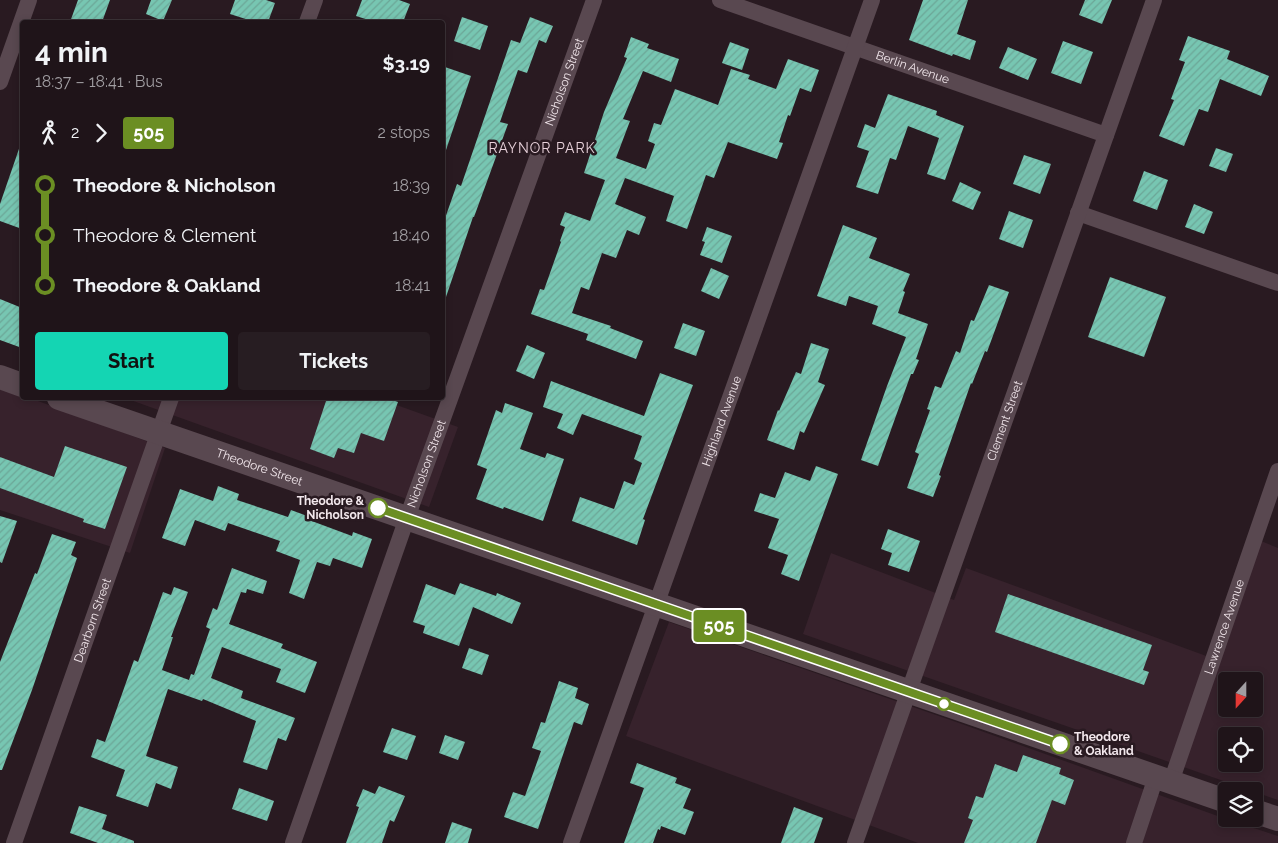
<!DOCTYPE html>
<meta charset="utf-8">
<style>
:root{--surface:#1f1419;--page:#271d22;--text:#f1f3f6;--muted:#a19ea2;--line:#3c3338;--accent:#14d5b3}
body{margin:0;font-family:Raleway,sans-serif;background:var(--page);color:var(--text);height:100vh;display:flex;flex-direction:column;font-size:19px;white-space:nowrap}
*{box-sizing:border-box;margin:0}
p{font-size:16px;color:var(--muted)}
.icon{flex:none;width:28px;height:28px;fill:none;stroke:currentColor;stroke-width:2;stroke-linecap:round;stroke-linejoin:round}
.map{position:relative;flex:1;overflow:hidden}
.side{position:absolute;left:20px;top:20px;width:425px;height:380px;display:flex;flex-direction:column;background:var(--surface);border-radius:5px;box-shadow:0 2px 8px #0003,0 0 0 1px var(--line)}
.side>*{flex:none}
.badge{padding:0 10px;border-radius:4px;font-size:18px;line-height:32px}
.needle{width:32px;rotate:201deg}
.buttons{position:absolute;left:1218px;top:672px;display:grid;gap:10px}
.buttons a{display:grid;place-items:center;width:45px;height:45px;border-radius:5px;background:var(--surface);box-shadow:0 2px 8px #0003,0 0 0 1px var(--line);font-size:25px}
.map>.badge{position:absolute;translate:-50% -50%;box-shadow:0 0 0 2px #fff}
.legs{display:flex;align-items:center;gap:8px;height:55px;padding:0 15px;font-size:16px}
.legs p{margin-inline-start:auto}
.head{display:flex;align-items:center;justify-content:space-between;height:85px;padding:0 15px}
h1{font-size:28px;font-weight:700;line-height:38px}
.primary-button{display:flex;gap:10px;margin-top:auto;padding:10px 15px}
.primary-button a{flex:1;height:58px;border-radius:5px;background:var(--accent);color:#111;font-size:20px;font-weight:700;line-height:58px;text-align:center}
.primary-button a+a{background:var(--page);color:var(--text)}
ul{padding:0 15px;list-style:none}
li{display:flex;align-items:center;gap:18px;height:50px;font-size:19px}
li i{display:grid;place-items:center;width:8px;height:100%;margin:0 6px;background:currentColor}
li i::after{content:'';width:12px;height:12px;margin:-6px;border:4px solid;border-radius:50%;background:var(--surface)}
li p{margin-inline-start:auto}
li:first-child i{background:linear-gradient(#0000 50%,currentColor 0)}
li:last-child i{background:linear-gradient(currentColor 50%,#0000 0)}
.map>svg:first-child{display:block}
</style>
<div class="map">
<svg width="1278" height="843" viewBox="0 0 1278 843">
<defs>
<pattern id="building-hatch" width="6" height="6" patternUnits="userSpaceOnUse" patternTransform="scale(1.25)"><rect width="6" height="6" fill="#77c6b2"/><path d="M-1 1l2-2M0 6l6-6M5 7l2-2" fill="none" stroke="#6ca697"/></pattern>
</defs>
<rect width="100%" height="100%" fill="#291a21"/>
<!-- built -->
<g fill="#37222c" fill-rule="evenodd">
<polygon points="0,387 22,395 22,398 30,398 165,448 130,553 0,510"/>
<polygon points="125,398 377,398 458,427 429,507"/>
<path d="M1249,536L1278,548V800L803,634L831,553L954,600L966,568L1209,657ZM1226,681H1254V709H1226ZM1226,736H1254V764H1226Z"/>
<polygon points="669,622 959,723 1226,819 1278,836 1278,843 918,843 626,736"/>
</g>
<!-- building -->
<g fill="url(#building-hatch)">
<polygon points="78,0 110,0 102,22 70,22"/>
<polygon points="151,0 172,0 163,21 146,14"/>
<polygon points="235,0 266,0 275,3 268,22 255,22 230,14"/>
<polygon points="362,0 399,0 410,4 403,22 375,22 356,16"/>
<polygon points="923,0 968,0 957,34 976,41 970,60 953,54 952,56 909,40"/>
<polygon points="1085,0 1112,0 1102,24 1079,15"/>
<polygon points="462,17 488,26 480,50 454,41"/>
<polygon points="530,17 553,26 546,43 539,40 527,73 518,70 500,122 508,124 474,217 473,217 445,300 442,300 442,227 457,184 461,186 511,40 520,43"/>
<polygon points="1188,36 1230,51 1227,59 1269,76 1261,96 1220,79 1208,112 1199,109 1184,146 1159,136 1174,100 1171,99 1185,62 1179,60"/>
<polygon points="631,37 649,44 647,48 679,59 671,82 643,71 623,119 630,121 616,158 646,169 655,144 648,141 654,123 661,125 675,89 718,105 731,69 750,75 748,79 776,89 788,59 819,70 811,92 800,88 790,116 788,115 779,142 783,143 777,159 728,142 714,178 706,175 687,229 666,221 674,196 625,178 615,204 646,217 639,235 627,230 616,258 602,253 589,290 581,287 572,313 611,326 610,328 643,341 636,359 586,340 588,334 531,314 540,289 544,290 561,242 560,241 565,227 560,225 565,212 590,221 605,180 584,173 604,112 627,58 624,57"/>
<polygon points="1063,41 1093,52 1081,84 1051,73"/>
<polygon points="730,42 749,49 742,70 722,63"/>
<polygon points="1008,47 1037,59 1028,80 999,68"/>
<polygon points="442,66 471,76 445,153 442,152"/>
<polygon points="888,94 937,111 936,115 964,126 945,180 927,174 939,138 908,126 896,160 890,158 878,194 856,187 869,151 857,147 865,124 875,128"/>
<polygon points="20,146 22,146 22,229 0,221 0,204"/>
<polygon points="1216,148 1233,154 1226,172 1209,166"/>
<polygon points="1024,155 1051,164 1040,194 1013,184"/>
<polygon points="1144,171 1168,180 1157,210 1133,201"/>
<polygon points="960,182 981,192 973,210 952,201"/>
<polygon points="1194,204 1213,212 1204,234 1185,227"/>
<polygon points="1009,211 1033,220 1023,248 999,239"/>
<polygon points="843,225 877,238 869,258 910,274 903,291 905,292 898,313 928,324 916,359 919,360 913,374 911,374 878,466 861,460 887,386 906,337 872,324 878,306 849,296 846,306 817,296"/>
<polygon points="707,227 732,236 722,263 700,255 705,242 702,241"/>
<polygon points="711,268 729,276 719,299 701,291"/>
<polygon points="1110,277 1166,297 1144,357 1088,337"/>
<polygon points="989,285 1009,292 987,352 985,351 972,384 971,383 939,475 941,476 933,497 907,488 919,454 915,452 930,410 927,409 935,386 941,388 956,351 960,353 971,320 974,321"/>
<polygon points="0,299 22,308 22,348 0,340"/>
<polygon points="683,323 705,331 696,356 674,348"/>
<polygon points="811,343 829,349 818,382 825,385 804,433 800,431 794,450 767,440 778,410 779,411 796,372 801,374"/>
<polygon points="527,345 545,353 534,379 516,371"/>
<polygon points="660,373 693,385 643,519 645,520 637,545 572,521 580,497 614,509 624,481 634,485 642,463 634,459 642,436 582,414 573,435 557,428 563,414 543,407 551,381 644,416"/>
<polygon points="327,398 386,398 398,402 384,441 361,433 354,453 338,448 334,458 310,449"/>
<polygon points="505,403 533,413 520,449 545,458 547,453 564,459 543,521 504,507 503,509 476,499 487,469 477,465 496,410 502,413"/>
<polygon points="65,446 127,467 105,529 83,522 84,519 0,488 0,457 54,477"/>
<polygon points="816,466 838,474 799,581 781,574 788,555 768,548 779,519 754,511 760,493 775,498 785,472 810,481"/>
<polygon points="218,486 239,494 237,500 288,517 291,510 310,517 309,520 352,536 353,532 372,539 362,568 333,558 330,566 317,562 304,599 289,593 300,560 276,551 280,541 228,523 225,531 195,520 185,546 162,538 180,489 213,501"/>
<polygon points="0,516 17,521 2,563 0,562"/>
<polygon points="888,529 920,541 909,572 888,565 892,553 881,549"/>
<polygon points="52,534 76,542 71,555 77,558 32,690 2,770 0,770 0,662 35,573 37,574"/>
<polygon points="232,568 267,581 263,594 247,589 246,593 241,592 229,624 283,644 281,648 317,662 305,693 276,682 281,669 222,647 211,678 243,691 241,698 295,718 286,741 278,738 267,770 243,762 256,721 203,699 202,701 168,689 146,756 178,767 171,789 156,783 148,807 116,796 125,770 91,757 97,739 105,742 134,660 138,662 163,592 171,595 174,587 188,592 171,637 173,637 162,670 189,680 191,674 194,675 210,629 206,627 213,608 217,610"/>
<polygon points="460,583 496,596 497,593 521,603 512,624 473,607 459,646 423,633 425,626 413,622 426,584 455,595"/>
<polygon points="1008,594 1152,645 1143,670 1149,672 1144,685 995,632"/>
<polygon points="469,648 489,655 482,675 462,668"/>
<polygon points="559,681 578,688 575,698 589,704 582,725 574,722 538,829 504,817 513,792 525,796 541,751 532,748 541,722 545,723"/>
<polygon points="392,728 416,736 407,760 383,752"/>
<polygon points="445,735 465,742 458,760 439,753"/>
<polygon points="1023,755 1061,768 1059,774 1074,780 1065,805 1052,800 1036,843 964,843 973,820 968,818 976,796 983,798 995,764 1017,772"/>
<polygon points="637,763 677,778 675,783 691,789 683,808 694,812 685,835 661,826 660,830 658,829 653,843 624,843 644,788 630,783"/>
<polygon points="379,786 405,796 394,822 390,820 382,843 346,843 359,807 356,806 363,789 375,794"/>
<polygon points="239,788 274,801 267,821 232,809"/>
<polygon points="79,806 107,815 102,829 134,841 134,843 98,843 70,833"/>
<polygon points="794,807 823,818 814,843 781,843"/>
<polygon points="452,822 472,829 468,843 445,843"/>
</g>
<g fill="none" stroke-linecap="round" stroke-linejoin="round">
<!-- minor -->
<g stroke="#594850" stroke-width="16">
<path id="s1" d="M720,0L1106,135"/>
<polyline points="307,22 315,0"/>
<polyline points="0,82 29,0"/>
<polyline points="1078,213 1278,283"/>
<path id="s2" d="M1171,782L1278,471"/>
<path id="s3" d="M14,843L171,398"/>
<path id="s4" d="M293,843L407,518L594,0"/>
<path id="s5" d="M571,843L872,0"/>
<path id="s6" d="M855,843L1154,0"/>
<polyline points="1134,843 1156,777"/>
</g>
<!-- secondary -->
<g stroke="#594850" stroke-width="24">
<polyline points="0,377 22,385"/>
<path id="s7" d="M59,398L1226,801"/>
<polyline points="1254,811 1278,819"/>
</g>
</g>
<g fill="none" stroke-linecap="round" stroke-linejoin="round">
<!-- line-1 casing -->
<g stroke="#fff" stroke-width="11">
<polyline id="line-1" points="378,508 1060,744"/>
</g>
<!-- line-1 -->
<use href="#line-1" stroke="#6b8e23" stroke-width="8"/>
</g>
<!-- markers -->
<g fill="#fff" stroke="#6b8e23" stroke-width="2.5">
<circle cx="378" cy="508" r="9"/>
<circle cx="944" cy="704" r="6"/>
<circle cx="1060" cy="744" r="9"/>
</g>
<g text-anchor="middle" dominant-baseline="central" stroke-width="5" stroke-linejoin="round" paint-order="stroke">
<!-- street labels -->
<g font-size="12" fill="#f2e7ec" stroke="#291a21">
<text stroke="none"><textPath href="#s1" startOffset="204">Berlin Avenue</textPath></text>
<text stroke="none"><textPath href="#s4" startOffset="808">Nicholson Street</textPath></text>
<text stroke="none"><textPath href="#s5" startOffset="448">Highland Avenue</textPath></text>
<text stroke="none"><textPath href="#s6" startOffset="448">Clement Street</textPath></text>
<text stroke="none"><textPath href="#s4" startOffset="402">Nicholson Street</textPath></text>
<text stroke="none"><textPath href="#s7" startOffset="212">Theodore Street</textPath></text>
<text stroke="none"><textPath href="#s3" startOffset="236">Dearborn Street</textPath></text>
<text stroke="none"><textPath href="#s2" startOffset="164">Lawrence Avenue</textPath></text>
</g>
<!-- stop labels -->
<g font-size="12" font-weight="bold" fill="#f2e7ec" stroke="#291a21" text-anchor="end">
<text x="364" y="501">Theodore &amp;<tspan x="364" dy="14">Nicholson</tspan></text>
<text x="1074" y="737" text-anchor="start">Theodore<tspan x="1074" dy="14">&amp; Oakland</tspan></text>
</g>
<!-- neighbourhood labels -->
<g font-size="14" letter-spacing="1" fill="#e8d2db" stroke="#291a21">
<text x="542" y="148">RAYNOR PARK</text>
</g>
</g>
</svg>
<div class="buttons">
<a><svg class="needle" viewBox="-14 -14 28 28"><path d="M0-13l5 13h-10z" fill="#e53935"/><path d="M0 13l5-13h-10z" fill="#a19ea2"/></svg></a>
<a><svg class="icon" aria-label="locate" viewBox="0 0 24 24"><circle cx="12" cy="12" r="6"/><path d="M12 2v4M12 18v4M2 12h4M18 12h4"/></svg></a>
<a><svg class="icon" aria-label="layers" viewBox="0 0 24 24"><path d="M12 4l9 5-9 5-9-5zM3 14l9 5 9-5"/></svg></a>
</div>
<b class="badge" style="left:719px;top:626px;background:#6b8e23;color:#fff">505</b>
<section class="side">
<div class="head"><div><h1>4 min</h1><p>18:37 – 18:41 · Bus</p></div><b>$3.19</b></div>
<div class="legs"><svg class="icon" aria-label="walk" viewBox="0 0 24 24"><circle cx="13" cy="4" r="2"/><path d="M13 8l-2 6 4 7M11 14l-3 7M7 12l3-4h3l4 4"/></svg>2<svg class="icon" aria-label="forward" viewBox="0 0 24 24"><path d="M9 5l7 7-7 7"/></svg><b class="badge" style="background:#6b8e23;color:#fff">505</b><p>2 stops</p></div>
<ul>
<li><i style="color:#6b8e23"></i><b>Theodore &amp; Nicholson</b><p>18:39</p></li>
<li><i style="color:#6b8e23"></i><span>Theodore &amp; Clement</span><p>18:40</p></li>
<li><i style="color:#6b8e23"></i><b>Theodore &amp; Oakland</b><p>18:41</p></li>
</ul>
<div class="primary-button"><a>Start</a><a>Tickets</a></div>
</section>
</div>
